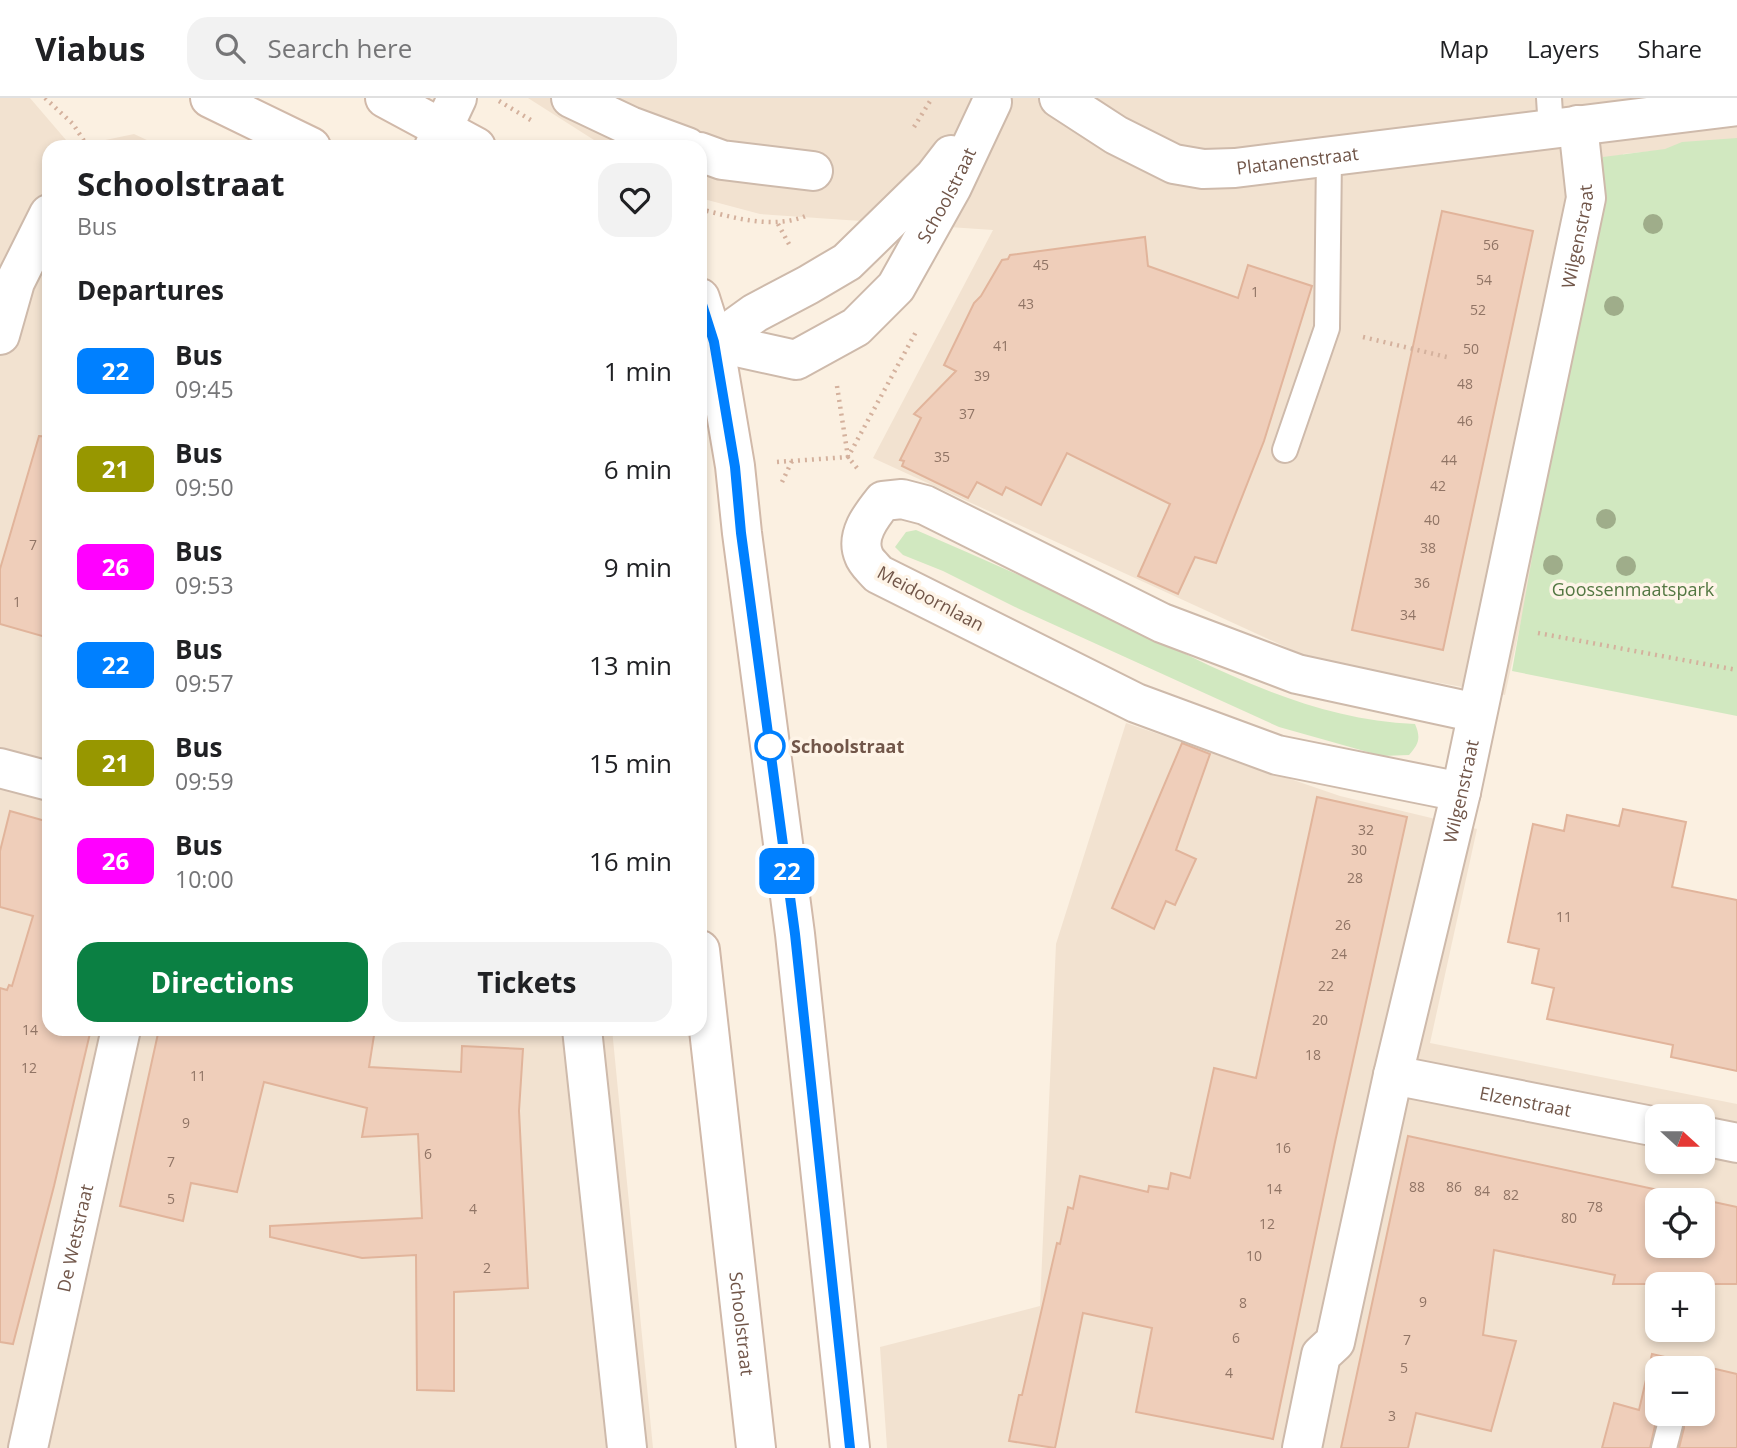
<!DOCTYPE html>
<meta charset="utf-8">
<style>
:root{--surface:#fff;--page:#f2f2f2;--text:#202124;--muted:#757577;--line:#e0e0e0;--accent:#0b8043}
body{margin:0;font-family:"Open Sans",sans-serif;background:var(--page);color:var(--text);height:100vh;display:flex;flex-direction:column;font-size:26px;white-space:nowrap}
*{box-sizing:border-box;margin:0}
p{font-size:23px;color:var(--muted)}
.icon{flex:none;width:38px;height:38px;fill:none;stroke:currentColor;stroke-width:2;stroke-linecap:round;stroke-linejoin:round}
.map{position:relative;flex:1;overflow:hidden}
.details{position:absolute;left:42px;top:42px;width:665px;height:896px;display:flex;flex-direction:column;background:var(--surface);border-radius:21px;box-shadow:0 4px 10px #0003}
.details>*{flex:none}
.badge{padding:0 14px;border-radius:10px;font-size:24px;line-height:46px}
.needle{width:46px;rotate:111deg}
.buttons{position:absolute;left:1645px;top:1006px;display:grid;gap:14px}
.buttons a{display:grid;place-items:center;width:70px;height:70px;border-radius:14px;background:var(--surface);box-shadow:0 4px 10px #0003;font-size:35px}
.map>.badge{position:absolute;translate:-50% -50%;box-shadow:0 0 0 4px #fff}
h2{padding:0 35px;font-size:26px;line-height:63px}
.round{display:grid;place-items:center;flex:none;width:74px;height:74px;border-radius:21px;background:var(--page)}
.overview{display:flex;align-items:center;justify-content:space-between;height:119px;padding:0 35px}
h1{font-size:33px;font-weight:700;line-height:52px}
.action{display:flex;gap:14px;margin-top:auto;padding:14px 35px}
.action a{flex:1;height:80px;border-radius:21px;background:var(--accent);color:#fff;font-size:28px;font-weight:700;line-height:80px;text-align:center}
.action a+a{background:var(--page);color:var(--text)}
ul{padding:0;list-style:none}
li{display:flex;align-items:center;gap:21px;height:98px;padding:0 35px}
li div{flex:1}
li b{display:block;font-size:26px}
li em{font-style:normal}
li .badge{min-width:77px;font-weight:700;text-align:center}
header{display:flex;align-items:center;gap:42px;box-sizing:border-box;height:98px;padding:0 35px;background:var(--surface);border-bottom:2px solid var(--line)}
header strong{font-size:33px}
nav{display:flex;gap:38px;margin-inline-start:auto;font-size:24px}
.search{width:490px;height:63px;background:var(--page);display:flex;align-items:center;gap:18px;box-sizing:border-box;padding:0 24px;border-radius:21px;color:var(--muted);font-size:26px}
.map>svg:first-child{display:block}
</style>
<header>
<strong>Viabus</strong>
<div class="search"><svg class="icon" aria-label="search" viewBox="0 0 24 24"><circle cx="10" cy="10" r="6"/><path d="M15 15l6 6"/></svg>Search here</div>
<nav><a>Map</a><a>Layers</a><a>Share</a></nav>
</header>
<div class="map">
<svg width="1737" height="1350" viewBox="0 0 1737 1350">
<rect width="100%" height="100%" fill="#fbf0e1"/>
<!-- residential -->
<g fill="#f2e2d0" fill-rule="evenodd">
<polygon points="0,0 30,0 72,49 134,36 162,49 49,49 49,931 612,931 653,1350 0,1350"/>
<polygon points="528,0 1737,0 1737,45 1623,56 1505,597 1312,561 873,360 993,132 760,116 700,100 700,49 605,49"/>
<path d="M1126,625L1340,698L1477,731L1430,945L1737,1006V1350H887L880,1249L1040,1208L1056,846ZM1657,1018H1703V1064H1657ZM1657,1102H1703V1148H1657ZM1657,1186H1703V1232H1657ZM1657,1270H1703V1316H1657Z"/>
</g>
<!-- green -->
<g fill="#d1e8c0">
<polygon points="1737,40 1737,618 1512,573 1603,59 1665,51 1682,44"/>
<path d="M916,432C980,460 1043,487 1106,517C1206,565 1301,621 1415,626C1421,640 1419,646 1409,657L1382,658L1279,629L1015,509L943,473L903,457L895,449L906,434Z"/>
</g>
<!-- building -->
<g fill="#efceba" stroke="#e1b49b" stroke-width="2" fill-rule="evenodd">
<polygon points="1442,113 1533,133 1443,552 1352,532"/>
<polygon points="1145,139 1148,168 1238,200 1248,167 1312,188 1264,343 1216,465 1195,459 1178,496 1138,478 1170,406 1067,355 1041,407 1006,389 1002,397 977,384 968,400 902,368 904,363 900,362 921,320 914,316 956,273 944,267 974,205 981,198 1002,162 1008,161 1010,157"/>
<polygon points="39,338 49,339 49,540 0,526 0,471"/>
<polygon points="1182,645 1210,656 1176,752 1196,761 1175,807 1166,803 1154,831 1112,810"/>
<polygon points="1317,699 1407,719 1335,1044 1273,1341 1136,1314 1152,1230 1083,1215 1055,1350 1009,1343 1019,1297 1022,1297 1057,1145 1060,1146 1068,1109 1073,1111 1080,1078 1148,1094 1149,1088 1168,1091 1171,1075 1190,1080 1214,970 1256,980"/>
<polygon points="1623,711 1686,724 1672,789 1737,802 1737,973 1671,959 1673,947 1547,921 1554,890 1532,885 1539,851 1508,844 1533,726 1564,733 1567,717 1619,728"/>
<polygon points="10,713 49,724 49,931 91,931 54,1088 13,1246 0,1244 0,890 7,892 9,887 12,888 33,818 0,809 0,753"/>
<polygon points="159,931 375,931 369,969 461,974 462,948 523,951 519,1013 528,1190 454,1194 454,1293 417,1292 416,1157 362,1160 270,1139 270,1128 422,1120 418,1036 362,1039 367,1010 264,984 237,1094 191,1085 183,1123 120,1108"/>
<path d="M1408,1038L1737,1109V1186H1613L1615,1177L1494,1152L1483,1237L1516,1243L1491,1333L1416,1315L1408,1350H1341ZM1657,1102H1703V1148H1657Z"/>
<polygon points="1652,1256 1737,1276 1737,1350 1679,1350 1684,1330 1684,1322 1680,1316 1703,1316 1703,1270 1657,1270 1657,1316 1660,1316 1656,1323 1650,1350 1602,1350 1614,1305 1639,1312"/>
</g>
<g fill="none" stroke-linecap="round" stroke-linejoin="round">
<!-- service casing -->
<g stroke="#cebaab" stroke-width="28">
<g id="service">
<polyline points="1549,0 1551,31"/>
<polyline points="1285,352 1327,230 1329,58"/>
<polyline points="1664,1350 1670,1327"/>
</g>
</g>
<!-- minor casing -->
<g stroke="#cebaab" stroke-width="42">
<g id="minor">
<polyline points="571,0 630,28 687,49"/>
<path id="s1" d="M1059,0L1116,37L1174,66L1203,71L1235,70L1737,8"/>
<polyline points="434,49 457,0"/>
<polyline points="700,54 722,62 813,73"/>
<polyline points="0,237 15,184 49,116"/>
<polyline points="0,670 49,683"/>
<path d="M1461,694L1277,657L1136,605L878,476C874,471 866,464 864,458C855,438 871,418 883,403L902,401L925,407L1162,525L1297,576L1477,615"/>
<polyline points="582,931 627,1350"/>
<path id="s2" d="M1393,977L1657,1029"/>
<polyline points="1703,1038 1737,1045"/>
<path id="s3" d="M28,1350L121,931"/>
<path id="s4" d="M1302,1350L1321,1257L1335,1244L1393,977L1461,694L1586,100L1578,27"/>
</g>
</g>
<!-- tertiary casing -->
<g stroke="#cebaab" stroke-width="42">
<g id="tertiary">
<path id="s5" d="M700,238L714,244L796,262L856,229L896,189L952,89L992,4"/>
<polyline points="701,254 755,215 808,187 847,164 934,79 951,57"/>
</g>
</g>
<!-- secondary casing -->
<g stroke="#d1b9a9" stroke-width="42">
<g id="secondary">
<polyline points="210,0 311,49"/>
<polyline points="385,0 476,49"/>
<polyline points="700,200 714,244 735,368 742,435 795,836 850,1350"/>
<path id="s6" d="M700,852L756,1350"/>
</g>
</g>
<!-- path -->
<g stroke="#d4b19d" stroke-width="4.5" stroke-dasharray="2 5" stroke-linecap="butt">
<polyline points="45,0 73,26 88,49"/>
<polyline points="499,3 534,24"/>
<polyline points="914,29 932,0"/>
<path d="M700,111C735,120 774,132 808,117"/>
<polyline points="778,126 790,148"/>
<polyline points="1363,239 1451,260"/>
<polyline points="837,288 848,359 857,370"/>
<polyline points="777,364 848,359 917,232"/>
<polyline points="782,384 792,363"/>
<polyline points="1538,535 1737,572"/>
</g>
<!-- service -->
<use href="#service" stroke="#fff" stroke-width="24"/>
<!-- minor -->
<use href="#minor" stroke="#fff" stroke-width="38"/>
<!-- tertiary -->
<use href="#tertiary" stroke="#fff" stroke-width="38"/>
<!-- secondary -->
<use href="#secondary" stroke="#fff" stroke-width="38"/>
</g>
<!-- trees -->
<g fill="#9fad8a">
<circle cx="1653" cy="126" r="10"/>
<circle cx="1614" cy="208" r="10"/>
<circle cx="1606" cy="421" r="10"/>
<circle cx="1553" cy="467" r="10"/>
<circle cx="1626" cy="468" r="10"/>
</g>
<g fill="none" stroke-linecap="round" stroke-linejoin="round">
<!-- line casing -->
<g stroke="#fff" stroke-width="16">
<polyline id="line" points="700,200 714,244 735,369 741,435 795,836 850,1350"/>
</g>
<!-- line -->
<use href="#line" stroke="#0080ff" stroke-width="10"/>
</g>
<!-- markers -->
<circle fill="#fff" stroke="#0080ff" stroke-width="3.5" cx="770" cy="648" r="14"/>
<g text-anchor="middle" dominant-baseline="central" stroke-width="7" stroke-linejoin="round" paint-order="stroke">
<!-- number labels -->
<g font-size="14" fill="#907465">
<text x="1491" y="146">56</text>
<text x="1041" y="166">45</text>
<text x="1484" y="181">54</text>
<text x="1255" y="193">1</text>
<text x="1026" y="205">43</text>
<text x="1478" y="211">52</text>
<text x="1001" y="247">41</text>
<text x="1471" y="250">50</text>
<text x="982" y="277">39</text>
<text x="1465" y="285">48</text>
<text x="967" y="315">37</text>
<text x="1465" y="322">46</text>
<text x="942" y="358">35</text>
<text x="1449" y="361">44</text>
<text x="1438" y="387">42</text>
<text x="1432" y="421">40</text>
<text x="33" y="446">7</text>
<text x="1428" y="449">38</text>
<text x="1422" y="484">36</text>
<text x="17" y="503">1</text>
<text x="1408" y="516">34</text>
<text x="1366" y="731">32</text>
<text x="1359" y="751">30</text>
<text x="1355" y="779">28</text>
<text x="1564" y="818">11</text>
<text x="1343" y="826">26</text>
<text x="1339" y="855">24</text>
<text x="1326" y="887">22</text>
<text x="1320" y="921">20</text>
<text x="30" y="931">14</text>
<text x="1313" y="956">18</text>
<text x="29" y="969">12</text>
<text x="198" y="977">11</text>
<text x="186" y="1024">9</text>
<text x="1283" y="1049">16</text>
<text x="428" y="1055">6</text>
<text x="171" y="1063">7</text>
<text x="1417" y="1088">88</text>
<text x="1454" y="1088">86</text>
<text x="1274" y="1090">14</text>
<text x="1482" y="1092">84</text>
<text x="1511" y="1096">82</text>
<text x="171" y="1100">5</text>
<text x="1595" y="1108">78</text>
<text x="473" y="1110">4</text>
<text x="1569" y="1119">80</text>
<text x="1267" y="1125">12</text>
<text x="1254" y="1157">10</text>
<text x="487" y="1169">2</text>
<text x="1423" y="1203">9</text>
<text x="1243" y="1204">8</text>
<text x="1236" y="1239">6</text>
<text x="1407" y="1241">7</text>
<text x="1404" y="1269">5</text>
<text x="1229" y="1274">4</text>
<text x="1392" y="1317">3</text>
</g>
<!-- street labels -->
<g font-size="18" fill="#715649" stroke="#fef4e7">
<text stroke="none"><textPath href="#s1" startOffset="257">Platanenstraat</textPath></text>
<text stroke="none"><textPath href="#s5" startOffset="329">Schoolstraat</textPath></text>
<text stroke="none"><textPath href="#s4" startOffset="1246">Wilgenstraat</textPath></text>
<text transform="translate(931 500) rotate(28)">Meidoornlaan</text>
<text stroke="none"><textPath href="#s4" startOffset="679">Wilgenstraat</textPath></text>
<text stroke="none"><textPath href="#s2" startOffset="135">Elzenstraat</textPath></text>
<text stroke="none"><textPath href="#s3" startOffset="215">De Wetstraat</textPath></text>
<text stroke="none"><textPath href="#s6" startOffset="376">Schoolstraat</textPath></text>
</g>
<!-- park labels -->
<g font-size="18" fill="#537742" stroke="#fef4e7">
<text x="1633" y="491">Goossenmaatspark</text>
</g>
<!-- stop labels -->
<g font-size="18" font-weight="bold" fill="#715649" stroke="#fef4e7" text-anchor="start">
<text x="791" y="648">Schoolstraat</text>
</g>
</g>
</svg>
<div class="buttons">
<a><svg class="needle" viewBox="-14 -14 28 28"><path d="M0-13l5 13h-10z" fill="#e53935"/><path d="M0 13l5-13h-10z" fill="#757577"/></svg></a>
<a><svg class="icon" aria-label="locate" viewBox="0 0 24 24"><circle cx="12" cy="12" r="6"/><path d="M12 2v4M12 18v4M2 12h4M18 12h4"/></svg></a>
<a>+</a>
<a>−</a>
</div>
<b class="badge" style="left:787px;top:773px;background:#0080ff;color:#fff">22</b>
<section class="details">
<div class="overview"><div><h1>Schoolstraat</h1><p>Bus</p></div><a class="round"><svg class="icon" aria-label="heart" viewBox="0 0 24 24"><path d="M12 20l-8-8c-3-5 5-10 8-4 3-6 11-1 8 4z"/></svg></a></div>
<h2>Departures</h2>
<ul>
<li><span class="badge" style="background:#0080ff;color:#fff">22</span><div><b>Bus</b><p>09:45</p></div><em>1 min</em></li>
<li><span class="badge" style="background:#979700;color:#fff">21</span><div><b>Bus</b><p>09:50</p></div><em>6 min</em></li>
<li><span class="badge" style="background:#f0f;color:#fff">26</span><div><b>Bus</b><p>09:53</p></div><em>9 min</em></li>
<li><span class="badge" style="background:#0080ff;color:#fff">22</span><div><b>Bus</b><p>09:57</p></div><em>13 min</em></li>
<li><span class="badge" style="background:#979700;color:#fff">21</span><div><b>Bus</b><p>09:59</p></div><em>15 min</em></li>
<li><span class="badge" style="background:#f0f;color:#fff">26</span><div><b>Bus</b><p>10:00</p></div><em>16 min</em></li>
</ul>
<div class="action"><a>Directions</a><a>Tickets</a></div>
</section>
</div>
